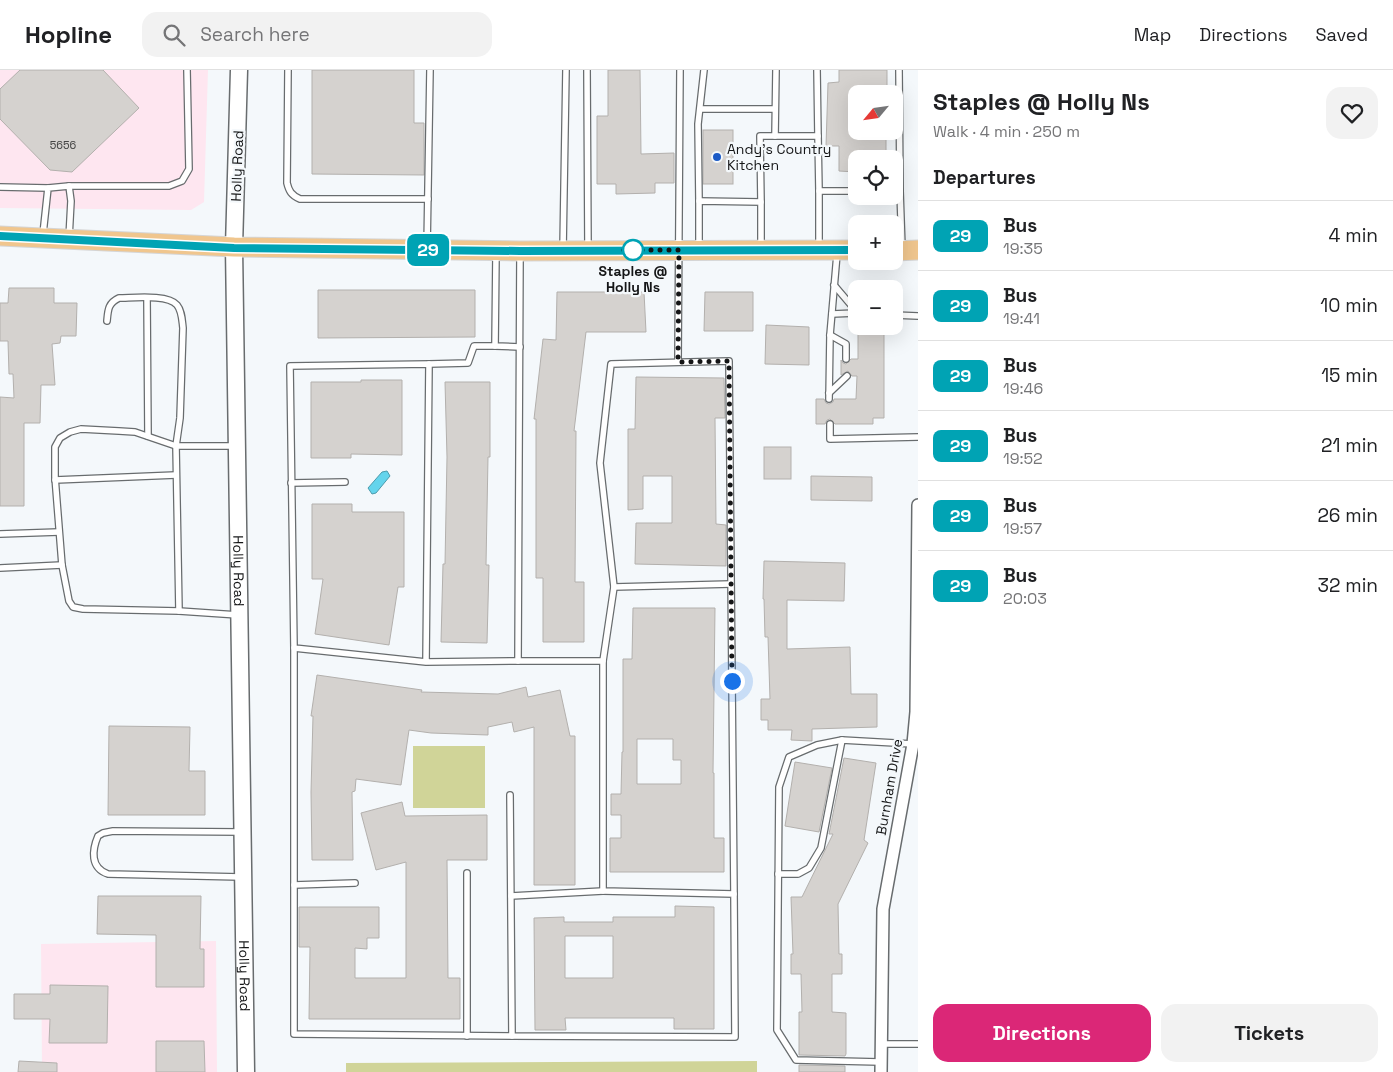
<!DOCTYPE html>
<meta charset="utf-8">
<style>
:root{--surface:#fff;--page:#f2f2f2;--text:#202124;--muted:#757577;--line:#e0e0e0;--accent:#db2777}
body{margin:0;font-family:"Space Grotesk",sans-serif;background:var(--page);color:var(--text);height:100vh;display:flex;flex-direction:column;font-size:19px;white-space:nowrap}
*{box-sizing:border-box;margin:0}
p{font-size:16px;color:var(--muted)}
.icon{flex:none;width:28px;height:28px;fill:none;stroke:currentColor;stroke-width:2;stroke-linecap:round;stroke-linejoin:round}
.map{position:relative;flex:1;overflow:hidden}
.side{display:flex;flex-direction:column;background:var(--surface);width:475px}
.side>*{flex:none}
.badge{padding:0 10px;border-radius:8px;font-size:18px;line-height:32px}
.needle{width:32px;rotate:241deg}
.buttons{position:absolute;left:848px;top:15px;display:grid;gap:10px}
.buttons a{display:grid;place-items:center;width:55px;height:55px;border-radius:10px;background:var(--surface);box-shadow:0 5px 20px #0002;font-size:25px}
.you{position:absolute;width:25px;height:25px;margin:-12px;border:4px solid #fff;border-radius:50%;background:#1a73e8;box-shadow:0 0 0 8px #1a73e833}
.map>.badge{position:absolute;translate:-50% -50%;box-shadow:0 0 0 2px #fff}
h2{padding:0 15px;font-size:19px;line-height:45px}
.round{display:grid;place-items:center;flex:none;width:52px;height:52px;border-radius:15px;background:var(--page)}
.head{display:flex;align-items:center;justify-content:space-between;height:85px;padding:0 15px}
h1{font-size:24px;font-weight:600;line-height:38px}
.action{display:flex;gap:10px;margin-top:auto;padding:10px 15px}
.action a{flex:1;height:58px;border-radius:15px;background:var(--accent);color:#fff;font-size:20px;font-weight:600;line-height:58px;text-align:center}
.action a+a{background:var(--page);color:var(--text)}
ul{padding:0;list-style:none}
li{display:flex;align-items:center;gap:15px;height:70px;padding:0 15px;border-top:1px solid var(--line)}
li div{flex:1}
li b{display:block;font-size:19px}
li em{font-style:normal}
li .badge{min-width:55px;font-weight:700;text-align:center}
header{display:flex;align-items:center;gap:30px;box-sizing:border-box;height:70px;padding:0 25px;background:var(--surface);border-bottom:1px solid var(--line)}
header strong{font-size:24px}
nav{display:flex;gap:28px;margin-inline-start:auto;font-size:18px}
.search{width:350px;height:45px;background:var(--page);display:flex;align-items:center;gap:12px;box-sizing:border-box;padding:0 18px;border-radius:15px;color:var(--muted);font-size:19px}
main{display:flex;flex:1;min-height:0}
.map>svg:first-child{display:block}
</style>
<header>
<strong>Hopline</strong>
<div class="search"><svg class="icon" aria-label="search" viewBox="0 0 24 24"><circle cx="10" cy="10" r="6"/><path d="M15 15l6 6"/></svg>Search here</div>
<nav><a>Map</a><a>Directions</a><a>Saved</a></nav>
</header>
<main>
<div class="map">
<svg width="918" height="1002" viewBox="0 0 918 1002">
<rect width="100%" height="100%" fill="#f4f8fb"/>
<!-- commercial -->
<g fill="#fee6f0">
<polygon points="0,0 208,0 204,132 191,140 0,138"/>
<polygon points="216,871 217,1002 42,1002 41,874"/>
</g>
<!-- green -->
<g fill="#d0d498">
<rect x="413" y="676" width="72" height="62"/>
<polygon points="757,991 757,1002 346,1002 346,993"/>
</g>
<!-- water -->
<polygon fill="#64d4ec" stroke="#4c9bac" points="387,401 390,406 376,423 372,424 368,418 382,402"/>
<!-- building -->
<g fill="#d5d2cf" stroke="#b3b0ad" fill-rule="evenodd">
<polygon points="20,0 103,0 139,38 72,102 50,100 0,49 0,19"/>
<polygon points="312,0 414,0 414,53 424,53 424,105 312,104"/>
<polygon points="608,0 640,0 641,84 674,83 674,113 655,113 655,123 616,124 616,114 597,114 597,46 608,46"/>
<polygon points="839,0 887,0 887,24 856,24 856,61 886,61 886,89 856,89 856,102 839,101 839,76 826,76 828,13 839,12"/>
<rect x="703" y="60" width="30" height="54"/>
<polygon points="9,218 54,218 54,233 77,233 76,266 61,266 60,273 52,274 55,315 41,315 40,353 24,353 24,436 0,436 0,327 14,328 13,304 9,304 8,271 0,271 0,233 8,233"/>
<polygon points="318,220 475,220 475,267 318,268"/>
<polygon points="557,222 644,222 646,262 586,262 574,361 576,361 575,512 584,512 584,572 543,572 543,508 536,508 536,349 534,349 543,269 556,270"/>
<polygon points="705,222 753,222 753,261 704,261"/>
<polygon points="766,255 809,257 809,295 765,294"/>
<polygon points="858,261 884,262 884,348 873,348 873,354 835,354 830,349 827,350 825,354 816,354 816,329 824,329 826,333 829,334 833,332 834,329 856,329 857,306 852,306 848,301 841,305 841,290 843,293 846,294 851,289 858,289"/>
<polygon points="636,307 724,308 725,348 715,348 716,454 726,455 726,496 635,494 636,453 672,453 672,406 643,406 643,439 628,440 628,359 635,359"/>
<polygon points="361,310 402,310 402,385 351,384 351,388 311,388 311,312 361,312"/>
<polygon points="445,312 490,312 490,387 488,387 486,495 489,495 487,573 441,572 443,494 445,494 447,387"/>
<rect x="764" y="377" width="27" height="32"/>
<polygon points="811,406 872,407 872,431 811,430"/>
<polygon points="312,434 352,434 352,442 404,442 404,517 398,517 389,575 315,564 323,509 312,509"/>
<polygon points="764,491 845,493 844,531 787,530 787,579 850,577 851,624 877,624 877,657 812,659 812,671 791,670 792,660 768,660 768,650 761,650 761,629 770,629 768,567 765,567 764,529 763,529"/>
<path d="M633,538H715L713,703H714V768H724V802H610V768H621V745H611V724H621L622,682H623V589H632ZM637,669H673V690H681V714H637Z"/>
<polygon points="317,605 422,620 421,622 498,624 526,617 528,627 560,620 570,666 575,666 575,815 534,815 534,657 514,662 512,652 488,657 488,665 431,663 409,660 401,715 356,709 355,721 352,722 353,790 312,790 311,722 313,646 311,646"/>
<polygon points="109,656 190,657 189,701 205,701 205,745 108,745"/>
<polygon points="844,688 876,693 864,770 868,773 838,834 839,884 842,884 842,904 832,904 832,942 846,943 846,984 845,986 799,985 799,942 802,942 801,904 791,904 791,884 793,884 791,827 802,827 833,764 829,764"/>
<polygon points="795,692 832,698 819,762 785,756"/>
<polygon points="402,732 405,746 487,745 487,790 447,790 448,908 460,908 460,949 309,949 310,877 299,877 299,837 379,837 379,868 367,868 367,879 355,878 355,908 406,908 406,792 376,800 361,743"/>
<polygon points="98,826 201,826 200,879 204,879 204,917 156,917 156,865 97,864"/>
<path d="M675,836L714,837V959H674V948H565L566,960H535L534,848L564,847V852H613V847H675ZM565,866H613V908H565Z"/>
<polygon points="50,915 108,916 107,973 49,973 50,949 14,949 14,924 50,924"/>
<polygon points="156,971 204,971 205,1002 156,1002"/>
<polygon points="19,991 57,993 57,1002 18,1002"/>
<polygon points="799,995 845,996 845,1002 799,1002"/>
</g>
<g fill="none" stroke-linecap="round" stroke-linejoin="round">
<!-- lane casing -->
<g stroke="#686c6e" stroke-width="8">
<g id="lane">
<path d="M288,0L287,113C289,121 291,125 300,129H428"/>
<polyline points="587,0 588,178"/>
<polyline points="817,0 818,66"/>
<polyline points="899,0 900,121"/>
<polyline points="701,39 775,39"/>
<polyline points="775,66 776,0"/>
<polyline points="69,116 169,116 182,111 189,99 187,0"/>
<polyline points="0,117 48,118"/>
<polyline points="894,121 900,121 902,178"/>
<polyline points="699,131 698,54 704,0"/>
<polyline points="761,132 760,66 818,66 819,121"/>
<polyline points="43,164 48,118 69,116 71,131 69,168"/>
<polyline points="427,178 430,0"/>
<polyline points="699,178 699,131 761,132 761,178"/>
<polyline points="819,178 819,121 856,121"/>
<polyline points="563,179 566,0"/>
<polyline points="496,184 495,276 520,277"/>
<polyline points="834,215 856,241"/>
<polyline points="147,228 148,366"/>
<polyline points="832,244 856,243"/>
<polyline points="894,245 918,246"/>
<path d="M107,251C108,240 108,233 119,228C133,228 168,224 177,235C182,241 182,250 183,258L180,348L176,376L179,541"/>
<polyline points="830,265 846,274 846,289"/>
<polyline points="678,292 680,0"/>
<polyline points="429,294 468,293 474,276 495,276"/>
<polyline points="829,323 847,306"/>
<polyline points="829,329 830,265 837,184"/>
<polyline points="830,354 830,369 918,367"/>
<polyline points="235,376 176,376 135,362 119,361 81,359 70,362 60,368 55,377 55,407 62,495 69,531 73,537 83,539 179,541 238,545"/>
<polyline points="55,410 176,405"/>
<polyline points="291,413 345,412"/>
<polyline points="0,464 59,462"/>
<polyline points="0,498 62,495"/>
<polyline points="614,517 731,514"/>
<polyline points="294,578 294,964 512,966"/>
<polyline points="603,591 614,517 600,393 611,294 729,291 734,824"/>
<polyline points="426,592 294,578 290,296 429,294 426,592 518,591"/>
<polyline points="510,725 512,966 735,967 734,824 603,821 603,591 518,591 520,184"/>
<path d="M240,762L113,761L103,763L98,766C92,780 90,798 108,804L241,807"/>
<polyline points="467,803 467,966"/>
<polyline points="778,804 798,804 809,798 821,778 842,670"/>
<polyline points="294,815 355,813"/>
<polyline points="511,826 603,821"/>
<polyline points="881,974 918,974"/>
<polyline points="880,992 796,990 777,960 779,717 789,687 817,675 842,670 913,674"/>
</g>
</g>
<!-- street casing -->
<g stroke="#686c6e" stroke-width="14">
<polyline id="street" points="881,1002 883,839 913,674 916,642 918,435"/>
</g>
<!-- secondary casing -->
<g stroke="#686c6e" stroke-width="19">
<g id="secondary">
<path id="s1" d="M239,0L234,177L246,1002"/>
</g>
</g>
<!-- primary casing -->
<g stroke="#d5d5d5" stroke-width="21">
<g id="primary">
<polyline points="0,166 234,177 520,181 856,180"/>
<polyline points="894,181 918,180"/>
</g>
</g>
<!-- lane -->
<use href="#lane" stroke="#fff" stroke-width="5.5"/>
<!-- street -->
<use href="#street" stroke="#fff" stroke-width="11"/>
<!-- secondary -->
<use href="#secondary" stroke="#fff" stroke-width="16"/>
<!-- primary -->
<use href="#primary" stroke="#f0c68e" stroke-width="19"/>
</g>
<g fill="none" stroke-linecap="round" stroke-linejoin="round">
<!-- line casing -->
<g stroke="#fff" stroke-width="11">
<polyline id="line" points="0,166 234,178 520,181 856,180"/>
</g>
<!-- line -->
<use href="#line" stroke="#00a3b4" stroke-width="8"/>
<!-- walk -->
<polyline stroke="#141516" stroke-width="5" stroke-dasharray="0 9" points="633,180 624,180 679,180 678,292 729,291 732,611"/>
</g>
<!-- markers -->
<circle fill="#1b5ac6" stroke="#f4f8fb" stroke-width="2" cx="717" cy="87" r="5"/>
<circle fill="#fff" stroke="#00a3b4" stroke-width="2.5" cx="633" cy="180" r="10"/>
<g text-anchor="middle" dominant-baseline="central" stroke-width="4.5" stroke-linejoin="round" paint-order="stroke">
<!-- number labels -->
<g font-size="11" fill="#444">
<text x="63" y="75">5656</text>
</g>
<!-- poi labels -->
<g font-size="14" fill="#141516" stroke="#f4f8fb" text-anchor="start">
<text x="727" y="79">Andy's Country<tspan x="727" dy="16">Kitchen</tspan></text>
</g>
<!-- street labels -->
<g font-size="14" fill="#141516" stroke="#f4f8fb">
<text transform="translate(237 96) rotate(-88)">Holly Road</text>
<text stroke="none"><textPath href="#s1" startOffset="501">Holly Road</textPath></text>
<text transform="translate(889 717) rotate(-80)">Burnham Drive</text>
<text stroke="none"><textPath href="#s1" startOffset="906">Holly Road</textPath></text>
</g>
<!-- stop labels -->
<g font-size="14" font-weight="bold" fill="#141516" stroke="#f4f8fb">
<text x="633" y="201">Staples @<tspan x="633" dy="16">Holly Ns</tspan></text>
</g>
</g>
</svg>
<div class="buttons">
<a><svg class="needle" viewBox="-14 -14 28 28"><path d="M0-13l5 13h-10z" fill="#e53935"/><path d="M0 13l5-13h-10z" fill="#757577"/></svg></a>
<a><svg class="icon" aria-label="locate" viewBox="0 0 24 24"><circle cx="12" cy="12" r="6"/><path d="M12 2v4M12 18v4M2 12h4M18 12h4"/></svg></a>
<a>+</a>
<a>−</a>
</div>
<div class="you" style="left:732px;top:611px"></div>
<b class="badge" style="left:428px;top:180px;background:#00a3b4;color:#fff">29</b>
</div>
<section class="side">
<div class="head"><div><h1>Staples @ Holly Ns</h1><p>Walk · 4 min · 250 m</p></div><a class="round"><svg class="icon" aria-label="heart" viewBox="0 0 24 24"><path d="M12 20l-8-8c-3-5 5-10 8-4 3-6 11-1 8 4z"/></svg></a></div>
<h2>Departures</h2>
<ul>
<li><span class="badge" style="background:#00a3b4;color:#fff">29</span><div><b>Bus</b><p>19:35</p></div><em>4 min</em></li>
<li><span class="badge" style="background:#00a3b4;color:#fff">29</span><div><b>Bus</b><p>19:41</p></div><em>10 min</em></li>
<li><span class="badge" style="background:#00a3b4;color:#fff">29</span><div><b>Bus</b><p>19:46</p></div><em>15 min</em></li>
<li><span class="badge" style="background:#00a3b4;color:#fff">29</span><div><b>Bus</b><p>19:52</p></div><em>21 min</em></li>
<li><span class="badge" style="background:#00a3b4;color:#fff">29</span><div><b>Bus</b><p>19:57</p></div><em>26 min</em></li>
<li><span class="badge" style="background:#00a3b4;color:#fff">29</span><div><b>Bus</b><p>20:03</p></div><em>32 min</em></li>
</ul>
<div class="action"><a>Directions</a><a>Tickets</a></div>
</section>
</main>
